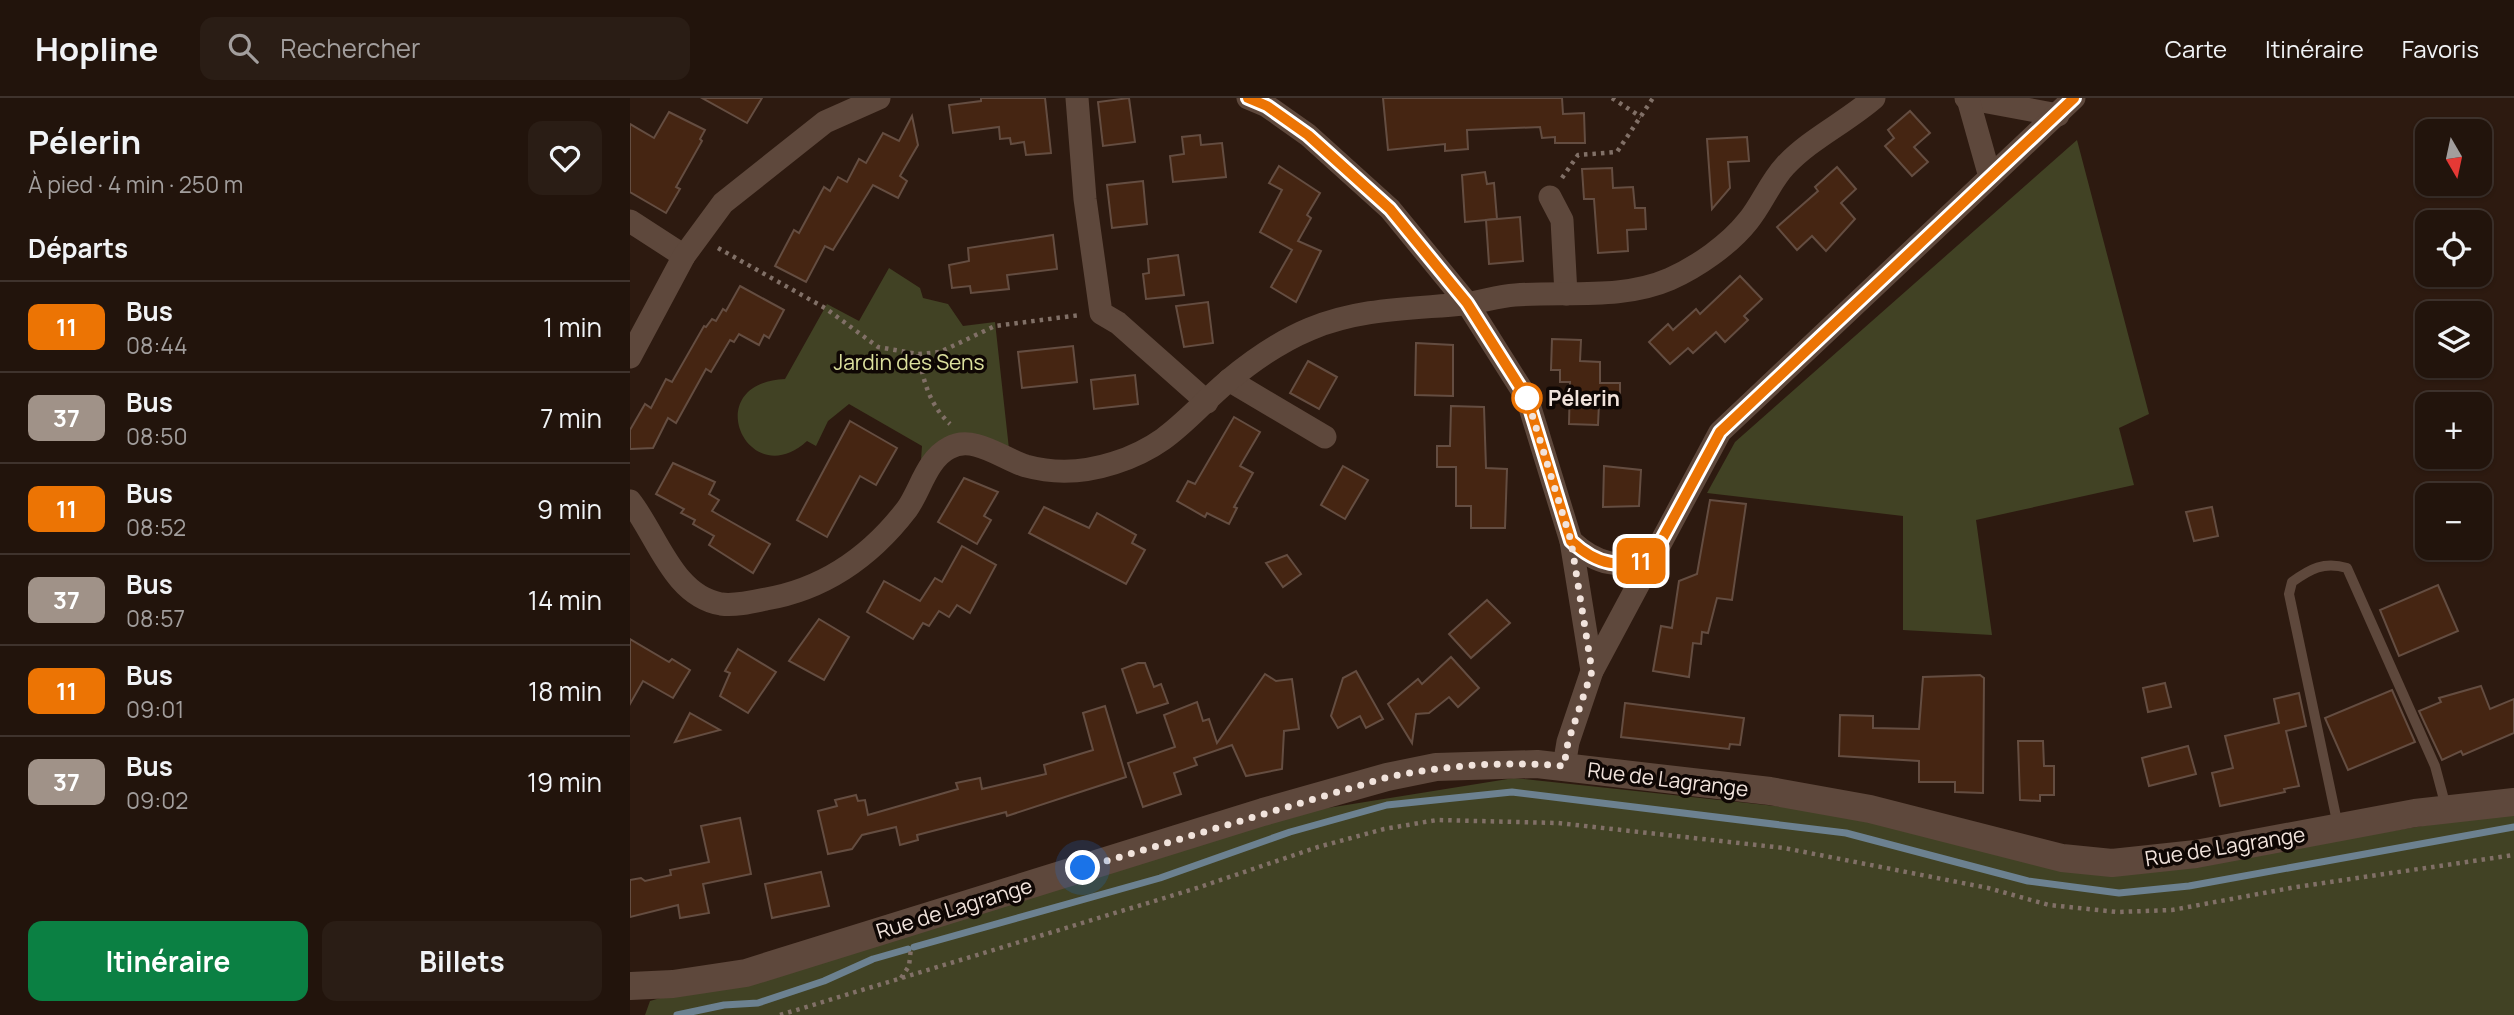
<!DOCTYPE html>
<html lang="fr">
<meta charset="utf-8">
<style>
:root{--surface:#22140c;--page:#2a1d15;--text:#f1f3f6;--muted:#a29e9d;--line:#3f332d;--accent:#0b8043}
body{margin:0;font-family:Manrope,sans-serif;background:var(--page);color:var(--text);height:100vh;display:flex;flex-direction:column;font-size:26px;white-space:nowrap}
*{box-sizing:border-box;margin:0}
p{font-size:23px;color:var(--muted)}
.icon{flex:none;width:38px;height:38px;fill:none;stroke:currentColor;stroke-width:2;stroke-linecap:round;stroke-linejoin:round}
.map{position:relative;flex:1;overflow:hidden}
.drawer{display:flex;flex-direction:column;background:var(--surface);width:630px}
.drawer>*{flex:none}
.badge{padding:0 14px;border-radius:10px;font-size:24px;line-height:46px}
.needle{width:46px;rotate:171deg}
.controls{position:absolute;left:1785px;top:21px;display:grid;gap:14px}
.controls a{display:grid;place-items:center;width:77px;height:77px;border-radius:14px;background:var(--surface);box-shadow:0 2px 5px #0004,0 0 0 2px var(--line);font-size:35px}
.you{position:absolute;width:35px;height:35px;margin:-18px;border:5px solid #fff;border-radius:50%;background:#1a73e8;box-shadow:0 0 0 10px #1a73e833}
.map>.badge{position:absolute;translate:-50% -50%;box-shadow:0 0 0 4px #fff}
h2{padding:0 28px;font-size:26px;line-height:63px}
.round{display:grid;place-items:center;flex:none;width:74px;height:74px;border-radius:14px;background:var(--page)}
.summary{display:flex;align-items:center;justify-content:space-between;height:119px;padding:0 28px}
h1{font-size:33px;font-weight:700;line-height:52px}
.cta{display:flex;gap:14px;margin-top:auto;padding:14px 28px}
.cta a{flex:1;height:80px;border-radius:14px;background:var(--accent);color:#fff;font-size:28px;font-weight:700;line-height:80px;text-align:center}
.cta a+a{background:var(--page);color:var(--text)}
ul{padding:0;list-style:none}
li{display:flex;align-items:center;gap:21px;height:91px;padding:0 28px;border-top:2px solid var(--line)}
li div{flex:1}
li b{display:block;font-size:26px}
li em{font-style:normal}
li .badge{min-width:77px;font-weight:700;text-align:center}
header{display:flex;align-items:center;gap:42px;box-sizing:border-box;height:98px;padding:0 35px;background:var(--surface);border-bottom:2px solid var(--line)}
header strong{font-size:33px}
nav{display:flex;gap:38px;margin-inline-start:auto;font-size:24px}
.search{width:490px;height:63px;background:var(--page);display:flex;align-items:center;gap:18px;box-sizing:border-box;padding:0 24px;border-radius:14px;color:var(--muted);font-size:26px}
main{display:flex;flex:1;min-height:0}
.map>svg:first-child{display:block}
</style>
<header>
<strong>Hopline</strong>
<div class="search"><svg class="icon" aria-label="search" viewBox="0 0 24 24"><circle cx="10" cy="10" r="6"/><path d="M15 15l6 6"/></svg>Rechercher</div>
<nav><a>Carte</a><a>Itinéraire</a><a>Favoris</a></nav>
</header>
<main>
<section class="drawer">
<div class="summary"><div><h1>Pélerin</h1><p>À pied · 4 min · 250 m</p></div><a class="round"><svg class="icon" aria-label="heart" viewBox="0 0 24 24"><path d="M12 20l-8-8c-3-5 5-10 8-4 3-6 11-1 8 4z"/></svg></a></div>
<h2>Départs</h2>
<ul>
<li><span class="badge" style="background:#ec7404;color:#fff">11</span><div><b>Bus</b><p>08:44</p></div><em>1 min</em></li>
<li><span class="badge" style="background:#a09288;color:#fff">37</span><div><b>Bus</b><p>08:50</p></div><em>7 min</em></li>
<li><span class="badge" style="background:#ec7404;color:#fff">11</span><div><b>Bus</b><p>08:52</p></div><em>9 min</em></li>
<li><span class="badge" style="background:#a09288;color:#fff">37</span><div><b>Bus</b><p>08:57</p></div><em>14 min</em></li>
<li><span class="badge" style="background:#ec7404;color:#fff">11</span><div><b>Bus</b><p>09:01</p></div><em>18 min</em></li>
<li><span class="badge" style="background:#a09288;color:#fff">37</span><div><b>Bus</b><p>09:02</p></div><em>19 min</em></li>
</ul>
<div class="cta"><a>Itinéraire</a><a>Billets</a></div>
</section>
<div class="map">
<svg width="1884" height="917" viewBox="0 0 1884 917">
<rect width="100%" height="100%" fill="#2d1a10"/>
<!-- green -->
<g fill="#414224">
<polygon points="1447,42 1519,316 1489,330 1504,387 1346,422 1362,537 1273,532 1273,418 1077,395 1105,344"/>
<path d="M259,170L290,190L293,200L318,206L333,228L365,224L379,351L291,362L292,348L219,306L198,323L186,348L177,343C118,397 67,285 155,281L197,206L229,223Z"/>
<polygon points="884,680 1201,714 1486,778 1884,713 1884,917 15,917 20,903 673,714"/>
</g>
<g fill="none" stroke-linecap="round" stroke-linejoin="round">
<!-- stream -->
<g stroke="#6c8190" stroke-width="7">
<polyline points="284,849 530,780 660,734 757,707 882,694 1216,735 1398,783 1489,795 1559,788 1884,729"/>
<polyline points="47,917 94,907 128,905 194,883 243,861 278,851"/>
</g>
</g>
<!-- building -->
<g fill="#452512" stroke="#644d41" stroke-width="2">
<polygon points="72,0 132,0 117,25"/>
<polygon points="351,0 415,0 421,55 396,57 394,44 381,46 380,40 370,41 369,29 323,35 319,7 351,3"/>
<polygon points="499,0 505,44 473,48 468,4"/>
<polygon points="753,0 932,0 933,16 954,15 955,45 925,45 925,39 912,40 910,29 837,32 838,51 815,53 815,46 758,52"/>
<polygon points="1280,13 1300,35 1284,49 1298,64 1282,78 1255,48 1264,40 1258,32"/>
<polygon points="39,14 75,32 70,41 72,43 46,89 50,91 36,115 0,94 0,26 24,40"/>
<polygon points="282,18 288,47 270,78 277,83 268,100 243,87 203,152 195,148 176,184 145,168 164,132 169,135 194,89 200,93 208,79 217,84 229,61 236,65 253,35 269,43"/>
<polygon points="570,37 571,47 592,45 596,79 543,84 540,58 554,56 552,39"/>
<polygon points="1117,39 1119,63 1098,64 1100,90 1082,111 1077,41"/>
<polygon points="649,68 690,95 677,117 681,120 668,143 691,153 666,204 641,189 662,152 630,134 652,92 639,85"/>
<polygon points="1207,69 1226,91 1211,105 1225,121 1196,153 1182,138 1167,152 1147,129 1188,93 1185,89"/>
<polygon points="982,70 983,90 1003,89 1005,110 1015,110 1016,131 997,132 998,153 968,155 964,101 954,101 952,71"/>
<polygon points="855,74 857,86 864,85 867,121 835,124 832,77"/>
<polygon points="513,83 517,126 482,130 477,87"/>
<polygon points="890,119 893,163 859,166 856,122"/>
<polygon points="423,137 427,171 377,177 379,191 341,195 340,188 322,190 319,167 339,163 338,150"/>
<polygon points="548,157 554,197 516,201 513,176 519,175 518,161"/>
<polygon points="1110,178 1132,201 1114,218 1118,222 1095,244 1086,234 1063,255 1058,250 1040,266 1019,244 1038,226 1043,232 1066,211 1070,216"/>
<polygon points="110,188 154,212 139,240 134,237 129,247 109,236 104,244 100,242 81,274 76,271 46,325 38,320 23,350 0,351 0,332 15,306 21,310 36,281 42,284 74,228 76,229 82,221 86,223 93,211 96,213"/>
<polygon points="578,204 583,245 554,249 546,208"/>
<polygon points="922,241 951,242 950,263 970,264 970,285 990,285 990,307 969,306 968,327 939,326 940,284 930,284 930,272 921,272"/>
<polygon points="786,245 823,247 823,298 785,297"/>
<polygon points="443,248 447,284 392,290 388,254"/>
<polygon points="678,263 707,279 689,311 660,295"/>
<polygon points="505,277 508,306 464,311 461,282"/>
<polygon points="821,308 854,309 856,370 877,371 875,430 841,430 841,408 826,408 826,369 807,369 807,348 820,348"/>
<polygon points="604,319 630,334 610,368 623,375 604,409 607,410 599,426 577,415 575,419 547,403 558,383 565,386"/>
<polygon points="220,323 267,350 246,387 230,378 197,439 167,422"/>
<polygon points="43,365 85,384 79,396 89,402 82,413 140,446 123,475 79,447 84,438 63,426 65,422 51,415 54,411 26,396"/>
<polygon points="713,368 738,382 715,421 691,407"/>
<polygon points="974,368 1011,372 1009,408 973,409"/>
<polygon points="334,380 368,394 354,418 361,422 347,446 308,424"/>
<polygon points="1080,402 1116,406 1102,502 1087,500 1078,535 1072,534 1071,546 1063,545 1059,579 1023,573 1031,528 1042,530 1049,483 1067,476"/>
<polygon points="414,409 459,430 467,415 506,437 502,445 515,452 496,486 399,435"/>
<polygon points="1582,409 1588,438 1564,443 1556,414"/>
<polygon points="332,448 366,467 340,515 327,507 319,519 309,513 299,528 293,525 283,541 237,514 254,483 290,503 305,480 312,484"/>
<polygon points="657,457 671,476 653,489 636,465"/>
<polygon points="1808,487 1828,533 1769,558 1750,512"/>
<polygon points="857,502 880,525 841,560 819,536"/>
<polygon points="189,521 219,539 194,582 159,563"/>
<polygon points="0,541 39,564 42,561 60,572 43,600 13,583 0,606"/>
<polygon points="108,551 146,574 118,615 90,598 100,575 95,573"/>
<polygon points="821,559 849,590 828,609 819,599 799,615 786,616 782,645 758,606 788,581 792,586"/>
<polygon points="508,565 515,565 524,589 531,586 538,605 507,615 492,571"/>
<polygon points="726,573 753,621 736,630 730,618 708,630 701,618 713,580"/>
<polygon points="635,576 646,583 662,581 669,631 654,633 652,671 616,678 602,647 564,660 567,667 544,675 551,696 513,709 498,665 545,649 534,617 567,604 573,623 579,621 587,645"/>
<polygon points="1350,577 1354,580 1353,695 1325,694 1325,684 1289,684 1289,663 1209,658 1210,617 1243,618 1243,630 1289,631 1293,579"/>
<polygon points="1535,585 1541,609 1518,614 1513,590"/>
<polygon points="1851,588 1860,611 1884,601 1884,635 1833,657 1831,653 1812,662 1789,613 1811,604 1809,600"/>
<polygon points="1762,592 1785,644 1718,672 1695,620"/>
<polygon points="1669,595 1676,628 1656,633 1669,688 1654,691 1655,694 1590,708 1582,675 1603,670 1595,638 1649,625 1644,601"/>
<polygon points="995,605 1114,620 1110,647 1100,646 1099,651 991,639"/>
<polygon points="475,608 496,679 377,718 376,714 287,737 288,742 270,747 266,729 232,737 222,751 198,756 188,713 207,708 205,702 226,697 228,703 235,702 238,717 328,691 326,685 350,680 352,691 416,676 414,667 463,652 453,615"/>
<polygon points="60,615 90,632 45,644"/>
<polygon points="1388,643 1413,643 1414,668 1424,668 1424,697 1410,697 1410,703 1390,702"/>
<polygon points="1558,648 1566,676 1519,688 1512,660"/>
<polygon points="110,720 121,776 73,786 79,815 50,820 48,807 0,819 0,782 11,780 15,783 41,777 40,772 79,764 71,728"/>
<polygon points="191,774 199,808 142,820 135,786"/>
</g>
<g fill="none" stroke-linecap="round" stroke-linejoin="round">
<!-- path -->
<g stroke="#817067" stroke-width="4.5" stroke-dasharray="3.5 5" stroke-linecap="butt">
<polyline points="982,0 1011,19"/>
<polyline points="932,80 948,57 987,54 1023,0"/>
<polyline points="88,150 195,210 248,249 288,256 310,254 365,228 450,217"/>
<path d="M288,256C294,284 299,306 320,326"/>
<polyline points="271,880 279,868 281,850"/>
<polyline points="150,917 567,790 688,749 754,731 807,722 928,725 1154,750 1358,790 1419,807 1487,814 1542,812 1666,789 1884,757"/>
</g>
<!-- service -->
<path stroke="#5e483c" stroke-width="10" d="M1708,728L1659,496L1662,484C1680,471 1694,463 1717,470L1805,668L1816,709"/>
<!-- minor -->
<g stroke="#5e483c" stroke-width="23">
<polyline points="447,0 455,101 471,215 488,225 577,304"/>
<polyline points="618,0 637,8 678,37 760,111 837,205 897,300 941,443 962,573"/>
<polyline points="1336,0 1428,17"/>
<polyline points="1338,1 1360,79"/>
<polyline points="920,99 932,122 936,196"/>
<polyline points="0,123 54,158"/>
<polyline points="0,259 54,158 93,105 195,24 249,0"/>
<polyline points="599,282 695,339"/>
<path d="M0,403C27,437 43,498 91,506C105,508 122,504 136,501C194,491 241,458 277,411C290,393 297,361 319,350C343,336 373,361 396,368C425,376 456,374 484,365C540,347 556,319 598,283C622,263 651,243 680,231C730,210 781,211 834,206C851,204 868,198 885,197C937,193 992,202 1040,181C1067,169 1099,147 1118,123C1132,106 1140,84 1155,68C1180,41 1215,25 1244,0"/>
<path d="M941,443C968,468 990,471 1023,458"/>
<polyline points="934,668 938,644 962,573 1090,334 1444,0"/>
</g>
<!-- tertiary -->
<polyline stroke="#5e483c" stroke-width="28" points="0,888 43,886 116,875 633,714 757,679 806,669 907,666 1140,693 1240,711 1432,760 1482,765 1566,756 1785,715 1884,704"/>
</g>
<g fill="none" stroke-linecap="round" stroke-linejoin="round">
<!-- line casing -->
<g stroke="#fff" stroke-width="16">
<path id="line" d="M618,0L637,8L678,37L760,111L837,205L897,300L941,443C968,468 990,471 1023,458L1090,334L1444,0"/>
</g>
<!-- line -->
<use href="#line" stroke="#ec7404" stroke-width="10"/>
<!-- walk -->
<path stroke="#f1e3dc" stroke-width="7" stroke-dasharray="0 12.6" d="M453,770L758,679C817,667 874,663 934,668L938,644L962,573L941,443L897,300"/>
</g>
<!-- markers -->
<circle fill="#fff" stroke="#ec7404" stroke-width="3.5" cx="897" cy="300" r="14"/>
<g text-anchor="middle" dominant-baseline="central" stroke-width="7" stroke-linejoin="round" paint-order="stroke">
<!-- park labels -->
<g font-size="21" fill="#dde19e" stroke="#0f0704">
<text x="279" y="264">Jardin des Sens</text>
</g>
<!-- stop labels -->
<g font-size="21" font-weight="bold" fill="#f1e3dc" stroke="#0f0704" text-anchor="start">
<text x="918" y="300">Pélerin</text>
</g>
<!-- street labels -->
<g font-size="21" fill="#f1e3dc" stroke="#0f0704">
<text transform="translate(1038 681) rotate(7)">Rue de Lagrange</text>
<text transform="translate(1595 748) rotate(-9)">Rue de Lagrange</text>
<text transform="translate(324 810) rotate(-17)">Rue de Lagrange</text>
</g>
</g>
</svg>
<div class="controls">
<a><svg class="needle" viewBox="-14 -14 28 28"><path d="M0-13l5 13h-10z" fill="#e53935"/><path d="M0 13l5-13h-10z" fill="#a29e9d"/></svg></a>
<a><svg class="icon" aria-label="locate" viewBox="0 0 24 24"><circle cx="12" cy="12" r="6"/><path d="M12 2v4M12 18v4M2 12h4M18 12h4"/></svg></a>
<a><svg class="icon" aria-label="layers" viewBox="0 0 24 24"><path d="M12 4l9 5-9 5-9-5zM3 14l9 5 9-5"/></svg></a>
<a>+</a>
<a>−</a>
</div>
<div class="you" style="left:453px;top:770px"></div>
<b class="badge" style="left:1011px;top:463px;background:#ec7404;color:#fff">11</b>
</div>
</main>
